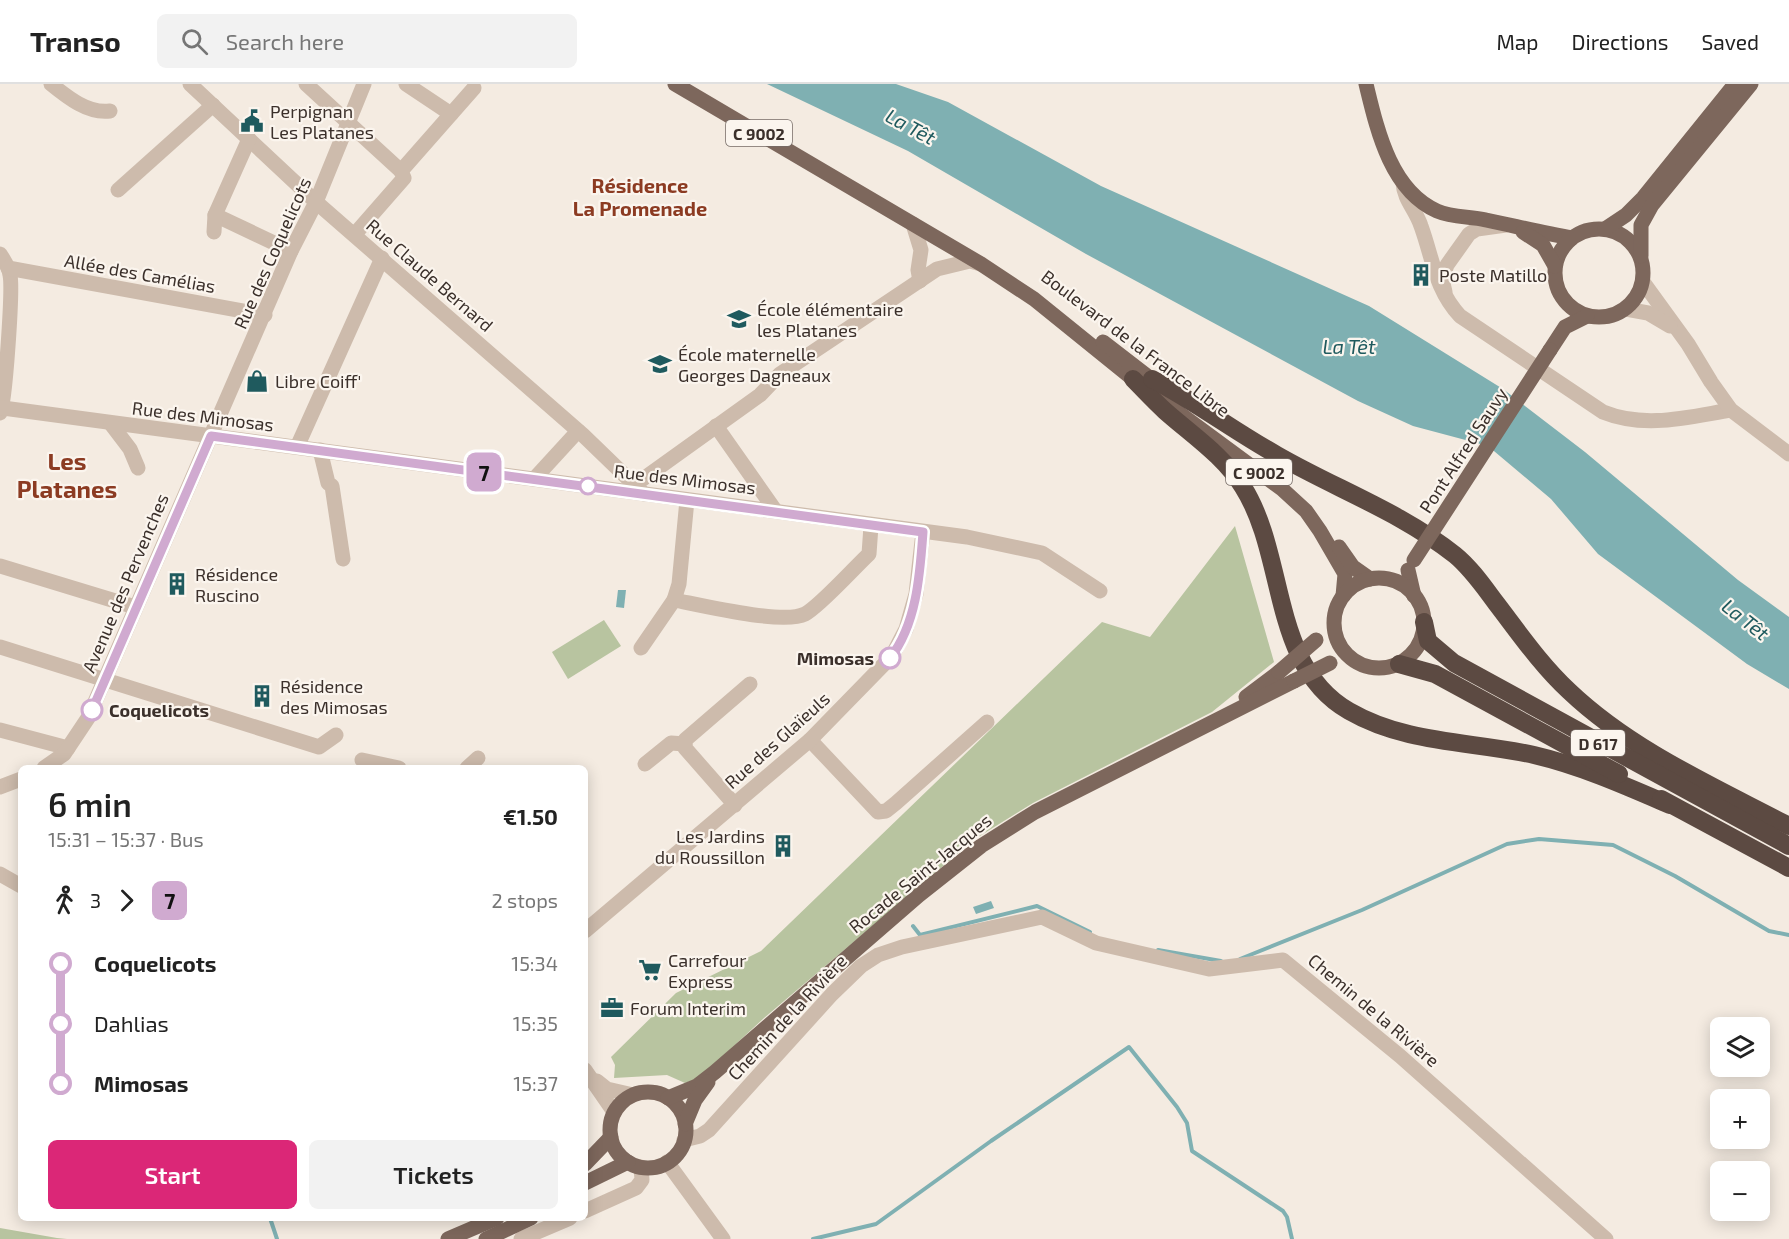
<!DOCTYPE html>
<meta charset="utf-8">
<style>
:root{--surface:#fff;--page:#f2f2f2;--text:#222;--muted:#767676;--line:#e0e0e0;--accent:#db2777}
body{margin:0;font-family:"Exo 2",sans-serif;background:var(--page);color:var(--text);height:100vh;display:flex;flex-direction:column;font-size:22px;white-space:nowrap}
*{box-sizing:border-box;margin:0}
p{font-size:20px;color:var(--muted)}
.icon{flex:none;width:33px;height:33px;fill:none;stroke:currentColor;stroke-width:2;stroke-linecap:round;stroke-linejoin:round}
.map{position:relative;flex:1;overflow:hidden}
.sheet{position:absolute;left:18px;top:681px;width:570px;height:456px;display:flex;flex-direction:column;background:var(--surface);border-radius:9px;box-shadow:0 3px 15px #0003}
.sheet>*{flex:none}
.badge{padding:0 12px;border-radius:9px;font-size:21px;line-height:39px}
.buttons{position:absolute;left:1710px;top:933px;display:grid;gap:12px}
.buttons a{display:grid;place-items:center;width:60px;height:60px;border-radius:9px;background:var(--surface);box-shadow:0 3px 15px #0003;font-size:30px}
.map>.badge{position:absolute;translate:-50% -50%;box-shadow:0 0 0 3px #fff}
.legs{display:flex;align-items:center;gap:9px;height:66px;padding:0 30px;font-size:20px}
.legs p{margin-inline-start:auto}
.head{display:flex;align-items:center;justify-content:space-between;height:102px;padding:0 30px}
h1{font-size:33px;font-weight:600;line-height:45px}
.button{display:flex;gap:12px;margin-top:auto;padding:12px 30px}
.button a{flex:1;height:69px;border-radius:9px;background:var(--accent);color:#fff;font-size:24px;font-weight:600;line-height:69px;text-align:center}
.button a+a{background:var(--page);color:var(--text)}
ul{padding:0 30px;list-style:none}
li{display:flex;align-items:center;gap:21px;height:60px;font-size:22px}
li i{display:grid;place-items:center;width:9px;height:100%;margin:0 8px;background:currentColor}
li i::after{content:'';width:15px;height:15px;margin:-8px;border:4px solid;border-radius:50%;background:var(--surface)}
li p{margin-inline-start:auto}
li:first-child i{background:linear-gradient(#0000 50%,currentColor 0)}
li:last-child i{background:linear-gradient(currentColor 50%,#0000 0)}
header{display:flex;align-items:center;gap:36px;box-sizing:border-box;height:84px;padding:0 30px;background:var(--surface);border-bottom:2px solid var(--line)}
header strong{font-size:28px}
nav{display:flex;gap:33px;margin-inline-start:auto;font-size:21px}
.search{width:420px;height:54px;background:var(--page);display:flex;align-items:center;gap:15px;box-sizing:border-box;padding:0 21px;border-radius:9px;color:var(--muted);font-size:22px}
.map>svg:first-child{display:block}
</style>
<header>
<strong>Transo</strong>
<div class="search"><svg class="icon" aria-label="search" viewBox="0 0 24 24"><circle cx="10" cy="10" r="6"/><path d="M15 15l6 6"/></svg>Search here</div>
<nav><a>Map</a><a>Directions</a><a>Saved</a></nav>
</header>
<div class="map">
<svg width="1789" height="1155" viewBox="0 0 1789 1155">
<rect width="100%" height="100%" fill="#f4ebe1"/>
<!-- green -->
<g fill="#b8c4a0">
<polygon points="1235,442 1274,578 1212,628 1033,719 975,755 764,934 699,994 685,999 667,991 614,994 615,981 611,973 676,909 761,867 1102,538 1150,553"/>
<polygon points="604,536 621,562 568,595 552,568"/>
<polygon points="0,1144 57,1154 67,1155 0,1155"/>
</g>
<!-- water -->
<g fill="#7fb0b2">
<polygon points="767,0 896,0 948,18 1101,102 1369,222 1503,305 1585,368 1738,496 1789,533 1789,605 1747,580 1598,470 1551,415 1488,362 1413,342 1358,317 1086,170 908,67"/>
<polygon points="618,506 626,506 624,524 616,523"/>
<polygon points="991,817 994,824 976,830 973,823"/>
</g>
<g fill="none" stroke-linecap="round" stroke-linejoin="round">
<!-- stream -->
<g stroke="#7fb0b2" stroke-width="4">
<polyline points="913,842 920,851 1037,822 1090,848"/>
<polyline points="1158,866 1221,877"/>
<polyline points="1240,875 1362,826 1507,760 1539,755 1613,761 1675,792 1769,847 1789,851"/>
<polyline points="270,1134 277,1155"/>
<polyline points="813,1155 876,1140 991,1057 1129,963 1177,1023 1187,1039 1192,1067 1283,1127 1287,1133 1292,1155"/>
</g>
<!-- minor -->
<g stroke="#cdbbac" stroke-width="15">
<path d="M51,0C67,13 88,30 110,27"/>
<polyline points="190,0 316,118 583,351 644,410"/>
<polyline points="306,0 401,87"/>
<polyline points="406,0 451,30"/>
<path d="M1403,99C1404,116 1416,126 1421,142C1433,175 1435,205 1460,232L1603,328C1645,345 1688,333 1731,326"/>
<polyline points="118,106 213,21"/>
<polyline points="215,131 291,167"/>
<polyline points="913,140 921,166 918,186 920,197"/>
<polyline points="214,148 215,131 249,55"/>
<polyline points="355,150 404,94 401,87 474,4"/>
<path d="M0,170C4,176 9,183 10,191C13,205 5,321 0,329"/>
<polyline points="8,184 265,231"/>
<polyline points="1643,198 1688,260 1711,298 1731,326 1789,370"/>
<polyline points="1445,208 1442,195 1447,181 1469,150 1477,145 1506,141"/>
<polyline points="1626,225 1648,229 1670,242"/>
<polyline points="3,324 967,453 1042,469 1100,507"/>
<polyline points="111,340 130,365 138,384"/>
<polyline points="716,342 775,426"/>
<polyline points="297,363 382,174"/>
<polyline points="320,366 328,399 332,402 343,475"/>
<polyline points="534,395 578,347"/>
<polyline points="636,400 760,311 780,290 937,185 970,177 981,180"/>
<polyline points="0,482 135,523"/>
<path d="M674,516C700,521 783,541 805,530C819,523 855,483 869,470L871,442"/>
<polyline points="0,563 319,663 336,651"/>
<polyline points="641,564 674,516 679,500 687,416"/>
<polyline points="0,646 68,664"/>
<polyline points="810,656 878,728 886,727 896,719 987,638"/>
<polyline points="362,676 399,684"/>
<polyline points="645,680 671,659 685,660"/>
<polyline points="44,684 64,670 88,634 291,167 316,118 364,0"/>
<polyline points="467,684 478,674"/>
<polyline points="0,703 21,695"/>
<polyline points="735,721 685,664 685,656 750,600"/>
<polyline points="0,790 21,802"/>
<polyline points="585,847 810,656 892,572 906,545 916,510 923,448"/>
<polyline points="585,986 614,1028"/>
<polyline points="597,997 607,1005 633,1011"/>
<polyline points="684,1056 700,1052 709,1046 832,910 861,882 878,871 902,863 1042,833 1096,859 1209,885 1283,876 1400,972 1606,1155"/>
<polyline points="667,1078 723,1155"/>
<polyline points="585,1127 636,1104 642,1096 641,1083"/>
<polyline points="521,1155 570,1134"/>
</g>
<!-- major -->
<g stroke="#7d675c" stroke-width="15">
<polyline points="675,0 981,180 1034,215 1133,295 1282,405 1306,427 1320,447 1345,490 1343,512"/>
<path d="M1366,0C1377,45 1390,106 1437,127C1453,134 1470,132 1486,136C1515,142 1543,149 1572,154"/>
<circle cx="1599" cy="189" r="44"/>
<polyline points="1605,145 1626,131 1643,114 1735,0"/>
<polyline points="1523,148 1543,161 1555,182"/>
<polyline points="1641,172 1641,141 1652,121 1751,0"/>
<polyline points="1103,258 1160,302"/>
<polyline points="1550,266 1565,243 1587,232"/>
<polyline points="1339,463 1353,483 1370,495"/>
<polyline points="1408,486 1414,512"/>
<circle cx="1379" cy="539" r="45"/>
<polyline points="1246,613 1279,588"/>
<circle cx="648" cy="1046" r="38"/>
<polyline points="668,1014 697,1002 715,988 919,811 981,762 1035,728 1294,597"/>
<polyline points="685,1040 695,1016 708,998"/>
<polyline points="585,1080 611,1053"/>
<polyline points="585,1099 628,1078"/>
<polyline points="448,1155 497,1134"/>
<polyline points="486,1155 531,1134"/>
</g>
<!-- highway -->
<g stroke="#5c4a42" stroke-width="18">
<path d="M1133,295C1144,306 1154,317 1165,327C1192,351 1224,372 1243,403C1287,472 1270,582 1349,627C1406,660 1471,657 1534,671C1581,682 1626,702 1670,721"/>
<path d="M1152,295C1196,318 1234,347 1277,371C1336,405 1401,428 1455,471C1471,484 1484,503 1496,519C1519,549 1541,581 1569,607C1631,666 1713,702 1789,742"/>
<polyline points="1424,538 1428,557 1454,579 1789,762"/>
<polyline points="1399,580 1435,590 1619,690"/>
<polyline points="1661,715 1789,784"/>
</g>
<!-- major-bridge -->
<g stroke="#7d675c" stroke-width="15">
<polyline points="1414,476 1550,266"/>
<polyline points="1279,588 1316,556"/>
<polyline points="1294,597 1330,579"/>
</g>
</g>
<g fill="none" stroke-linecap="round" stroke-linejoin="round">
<!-- line-1 casing -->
<g stroke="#fff" stroke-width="14">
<path id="line-1" d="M92,626L211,352L923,448C920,489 917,540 890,574"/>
</g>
<!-- line-1 -->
<use href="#line-1" stroke="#d0aad0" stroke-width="9"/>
</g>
<!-- icons -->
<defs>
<g id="civic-bare" transform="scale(1.8)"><path d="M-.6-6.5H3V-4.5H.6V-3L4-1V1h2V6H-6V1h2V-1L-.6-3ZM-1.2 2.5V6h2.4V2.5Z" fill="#1f5a5e" stroke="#fbf5ee" stroke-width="2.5" paint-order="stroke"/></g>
<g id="building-bare" transform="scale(1.8)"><path d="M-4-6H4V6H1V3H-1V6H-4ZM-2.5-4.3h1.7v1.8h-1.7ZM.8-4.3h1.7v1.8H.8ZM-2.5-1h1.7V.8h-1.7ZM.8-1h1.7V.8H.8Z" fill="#1f5a5e" stroke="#fbf5ee" stroke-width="2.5" paint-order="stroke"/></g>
<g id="school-bare" transform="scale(1.8)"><path d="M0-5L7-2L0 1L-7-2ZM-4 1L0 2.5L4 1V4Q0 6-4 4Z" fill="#1f5a5e" stroke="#fbf5ee" stroke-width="2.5" paint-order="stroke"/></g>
<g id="shop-bare" transform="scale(1.8)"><path d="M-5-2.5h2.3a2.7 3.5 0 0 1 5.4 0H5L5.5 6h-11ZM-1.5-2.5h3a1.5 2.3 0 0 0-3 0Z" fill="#1f5a5e" stroke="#fbf5ee" stroke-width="2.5" paint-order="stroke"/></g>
<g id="supermarket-bare" transform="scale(1.8)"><path d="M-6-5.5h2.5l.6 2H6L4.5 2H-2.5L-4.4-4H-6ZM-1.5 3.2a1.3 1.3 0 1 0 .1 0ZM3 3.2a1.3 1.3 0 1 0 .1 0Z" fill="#1f5a5e" stroke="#fbf5ee" stroke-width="2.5" paint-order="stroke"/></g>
<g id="office-bare" transform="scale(1.8)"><path d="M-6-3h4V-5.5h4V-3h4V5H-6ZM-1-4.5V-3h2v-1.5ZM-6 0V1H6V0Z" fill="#1f5a5e" stroke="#fbf5ee" stroke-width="2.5" paint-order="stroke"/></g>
</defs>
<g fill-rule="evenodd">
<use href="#civic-bare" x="252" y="37"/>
<use href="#building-bare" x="1421" y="191"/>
<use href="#school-bare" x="739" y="235"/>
<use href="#school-bare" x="660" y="280"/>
<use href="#shop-bare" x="257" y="297"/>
<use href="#building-bare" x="177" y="500"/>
<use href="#building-bare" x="262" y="612"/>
<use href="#building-bare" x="783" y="762"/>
<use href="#supermarket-bare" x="650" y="886"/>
<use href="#office-bare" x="612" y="924"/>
</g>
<!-- markers -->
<g fill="#fff" stroke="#d0aad0" stroke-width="3">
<circle cx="588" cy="402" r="8"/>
<circle cx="890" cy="574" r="10"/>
<circle cx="92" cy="626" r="10"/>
</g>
<g text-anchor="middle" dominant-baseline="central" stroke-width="4.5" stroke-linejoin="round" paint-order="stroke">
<!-- shield labels -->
<g fill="#fbf5ee" stroke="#756b66" stroke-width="1.5">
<rect x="726" y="36" width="66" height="26" rx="4.5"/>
<rect x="1226" y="375" width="66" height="26" rx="4.5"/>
<rect x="1571" y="646" width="54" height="26" rx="4.5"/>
</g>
<g font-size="16" font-weight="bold" fill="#3b302b">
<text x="759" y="49">C 9002</text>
<text x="1259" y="388">C 9002</text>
<text x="1598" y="659">D 617</text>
</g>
<!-- poi labels -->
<g font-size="18" fill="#3b302b" stroke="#fbf5ee" text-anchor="start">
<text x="270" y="27">Perpignan<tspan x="270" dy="21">Les Platanes</tspan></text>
<text x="1439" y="191">Poste Matillo</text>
<text x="757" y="225">École élémentaire<tspan x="757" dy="21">les Platanes</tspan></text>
<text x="678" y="270">École maternelle<tspan x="678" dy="21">Georges Dagneaux</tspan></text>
<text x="275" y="297">Libre Coiff'</text>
<text x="195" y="490">Résidence<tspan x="195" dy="21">Ruscino</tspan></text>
<text x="280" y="602">Résidence<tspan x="280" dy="21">des Mimosas</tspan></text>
<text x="765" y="752" text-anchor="end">Les Jardins<tspan x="765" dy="21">du Roussillon</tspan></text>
<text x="668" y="876">Carrefour<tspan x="668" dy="21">Express</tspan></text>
<text x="630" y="924">Forum Interim</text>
</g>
<!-- street labels -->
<g font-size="18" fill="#3b302b" stroke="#fbf5ee">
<text transform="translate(272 169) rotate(-66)">Rue des Coquelicots</text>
<text transform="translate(140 189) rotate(10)">Allée des Camélias</text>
<text transform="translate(430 191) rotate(41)">Rue Claude Bernard</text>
<text transform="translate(1136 259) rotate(37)">Boulevard de la France Libre</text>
<text transform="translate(203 332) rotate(7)">Rue des Mimosas</text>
<text transform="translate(1463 366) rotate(-57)">Pont Alfred Sauvy</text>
<text transform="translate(685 395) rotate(7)">Rue des Mimosas</text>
<text transform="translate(125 499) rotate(-67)">Avenue des Pervenches</text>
<text transform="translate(777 656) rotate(-42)">Rue des Glaïeuls</text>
<text transform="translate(920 789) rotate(-39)">Rocade Saint-Jacques</text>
<text transform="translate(1374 926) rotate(40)">Chemin de la Rivière</text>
<text transform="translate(787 933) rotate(-47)">Chemin de la Rivière</text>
</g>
<!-- stop labels -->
<g font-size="18" font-weight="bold" fill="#3b302b" stroke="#fbf5ee" text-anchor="end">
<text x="874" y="574">Mimosas</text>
<text x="109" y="626" text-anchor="start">Coquelicots</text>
</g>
<!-- water labels -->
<g font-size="20" font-style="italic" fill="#1f5a5e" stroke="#fbf5ee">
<text transform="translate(911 42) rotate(28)">La Têt</text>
<text x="1349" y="262">La Têt</text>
<text transform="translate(1746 535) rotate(38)">La Têt</text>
</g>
<!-- neighbourhood labels -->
<g font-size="20" font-weight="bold" fill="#8c3b22" stroke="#fbf5ee">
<text x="640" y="101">Résidence<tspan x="640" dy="23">La Promenade</tspan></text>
</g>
<!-- district labels -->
<g font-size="24" font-weight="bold" fill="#8c3b22" stroke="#fbf5ee">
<text x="67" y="376">Les<tspan x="67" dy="28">Platanes</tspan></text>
</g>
</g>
</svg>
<div class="buttons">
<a><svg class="icon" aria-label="layers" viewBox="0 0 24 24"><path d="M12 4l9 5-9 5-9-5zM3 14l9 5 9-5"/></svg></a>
<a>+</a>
<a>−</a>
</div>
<b class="badge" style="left:484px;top:388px;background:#d0aad0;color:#111">7</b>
<section class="sheet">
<div class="head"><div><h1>6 min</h1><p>15:31 – 15:37 · Bus</p></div><b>€1.50</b></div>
<div class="legs"><svg class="icon" aria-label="walk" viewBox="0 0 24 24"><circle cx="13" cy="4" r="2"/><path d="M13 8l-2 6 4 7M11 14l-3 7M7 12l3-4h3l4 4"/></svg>3<svg class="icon" aria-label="forward" viewBox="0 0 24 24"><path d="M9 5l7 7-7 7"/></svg><b class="badge" style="background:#d0aad0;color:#111">7</b><p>2 stops</p></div>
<ul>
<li><i style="color:#d0aad0"></i><b>Coquelicots</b><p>15:34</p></li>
<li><i style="color:#d0aad0"></i><span>Dahlias</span><p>15:35</p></li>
<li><i style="color:#d0aad0"></i><b>Mimosas</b><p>15:37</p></li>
</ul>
<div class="button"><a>Start</a><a>Tickets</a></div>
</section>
</div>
